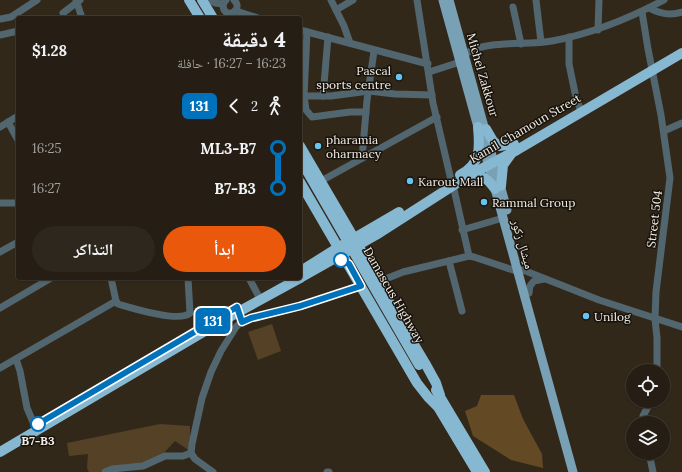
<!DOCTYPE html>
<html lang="ar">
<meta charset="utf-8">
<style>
:root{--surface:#261e14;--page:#2e271d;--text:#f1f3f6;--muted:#a4a2a0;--line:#423c34;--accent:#ea580c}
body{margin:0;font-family:Lora,"Noto Naskh Arabic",serif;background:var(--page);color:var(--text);direction:rtl;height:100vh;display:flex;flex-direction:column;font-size:15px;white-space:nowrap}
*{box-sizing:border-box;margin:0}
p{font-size:13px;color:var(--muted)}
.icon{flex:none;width:22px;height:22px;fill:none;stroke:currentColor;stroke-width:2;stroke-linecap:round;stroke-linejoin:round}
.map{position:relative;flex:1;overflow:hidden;direction:ltr}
.sheet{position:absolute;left:16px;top:16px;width:286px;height:264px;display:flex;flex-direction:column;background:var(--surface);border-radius:4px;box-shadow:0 1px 3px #0004,0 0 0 1px var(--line);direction:rtl}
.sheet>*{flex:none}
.badge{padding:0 8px;border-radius:6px;font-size:14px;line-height:26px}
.buttons{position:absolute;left:626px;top:364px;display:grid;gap:8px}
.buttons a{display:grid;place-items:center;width:44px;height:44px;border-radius:50%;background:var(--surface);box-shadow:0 1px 3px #0004,0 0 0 1px var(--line);font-size:20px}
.map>.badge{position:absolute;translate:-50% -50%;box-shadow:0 0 0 2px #fff}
.legs{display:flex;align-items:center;gap:6px;height:44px;padding:0 16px;font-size:13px}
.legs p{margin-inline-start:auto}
.head{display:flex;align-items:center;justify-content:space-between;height:68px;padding:0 16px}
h1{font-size:22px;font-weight:700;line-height:30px}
.primary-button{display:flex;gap:8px;margin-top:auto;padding:8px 16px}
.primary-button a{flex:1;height:46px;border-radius:24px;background:var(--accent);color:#fff;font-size:16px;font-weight:700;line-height:46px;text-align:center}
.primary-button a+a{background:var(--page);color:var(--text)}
ul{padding:0 16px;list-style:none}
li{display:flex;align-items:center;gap:14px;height:40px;font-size:15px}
li i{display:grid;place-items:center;width:6px;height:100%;margin:0 5px;background:currentColor}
li i::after{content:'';width:10px;height:10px;margin:-5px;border:3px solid;border-radius:50%;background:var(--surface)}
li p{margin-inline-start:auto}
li:first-child i{background:linear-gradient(#0000 50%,currentColor 0)}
li:last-child i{background:linear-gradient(currentColor 50%,#0000 0)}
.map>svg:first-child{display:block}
</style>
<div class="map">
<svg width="682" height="472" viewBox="0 0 682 472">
<rect width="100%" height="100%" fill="#32281a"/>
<!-- green -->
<g fill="#544126">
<polygon points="272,324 281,351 258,360 248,332"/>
<polygon points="160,424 190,426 190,451 175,441 163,454 142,464 106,468 100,472 89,472 87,468 88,454 69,456 67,443"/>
</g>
<!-- forest -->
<polygon fill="#634a25" points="481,395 514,395 523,419 542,454 543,468 511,460 473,436 465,411 477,406"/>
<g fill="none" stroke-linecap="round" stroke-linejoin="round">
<!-- minor -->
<g stroke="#526670" stroke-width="7">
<polyline points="76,0 82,18"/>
<polyline points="210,0 215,3 223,4"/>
<path d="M226,0C222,4 222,9 227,13C235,15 241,6 234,0"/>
<polyline points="331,0 344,26 350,43"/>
<polyline points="417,0 433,103 451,180"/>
<polyline points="536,0 541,42"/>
<polyline points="513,7 521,44"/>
<path d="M649,8C660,14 670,16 682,12"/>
<polyline points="336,10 353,0"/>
<polyline points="236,11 258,18"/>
<polyline points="642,12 648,49 661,115 670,178 656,292 655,319 657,338 657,371"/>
<polyline points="63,13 80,0"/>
<polyline points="0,19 11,17 37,0"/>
<polyline points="300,30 428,64"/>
<polyline points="598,30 599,0"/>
<polyline points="307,32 304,96 331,96 369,91 395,94 432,95"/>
<polyline points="0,35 18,31"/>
<polyline points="569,37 569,64 575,93 581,112"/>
<path d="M465,54C488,39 525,46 552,41C592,34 628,19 664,0"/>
<polyline points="429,72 460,62"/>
<polyline points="304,96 306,110 312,117 350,112 366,112"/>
<polyline points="323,96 328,37"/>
<polyline points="8,122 18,140"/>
<polyline points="0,127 18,116"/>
<polyline points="664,131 682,123"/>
<polyline points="362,158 367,100 374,51"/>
<polyline points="321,181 437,117"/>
<polyline points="453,185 469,256"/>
<polyline points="0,203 18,203"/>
<polyline points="462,230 503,218"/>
<polyline points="0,252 18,242"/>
<polyline points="449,261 462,311"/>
<polyline points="523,270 599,300 682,327"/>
<path d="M111,278L116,301L118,304C132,308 180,323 190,313L188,278"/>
<polyline points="249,278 258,295"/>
<polyline points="378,282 403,272 469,256 474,257 519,272"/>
<polyline points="529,293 530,286 534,281 544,279"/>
<polyline points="0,308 51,278"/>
<polyline points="16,359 20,371 27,408 36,429"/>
<polyline points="0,368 116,301"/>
<polyline points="643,423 643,416 651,401"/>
<polyline points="649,453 653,472"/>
<polyline points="105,472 112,469 143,466 165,456 183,456 191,453"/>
<polyline points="213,472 195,459 191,453 192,444 202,398 211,372 221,351 236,327 242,321 251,318 300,306 361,286"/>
<polyline points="327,472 329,472"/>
</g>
<!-- major -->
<g stroke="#78a1b5" stroke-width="9">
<polyline points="443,0 573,472"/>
<polyline points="449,0 507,210"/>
</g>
<!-- highway -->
<g stroke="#87b8d1" stroke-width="10">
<polyline points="189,0 200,18"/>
<polyline points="202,0 213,18"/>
<polyline points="486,129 493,141 499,146 514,144"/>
<polyline points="300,146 358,245 394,311 425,363 436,383 440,395"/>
<path d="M460,175C481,164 480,148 478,127"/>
<path d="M470,176C483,175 488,179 495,189"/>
<polyline points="300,182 417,383 428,397 437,406"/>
<polyline points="501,186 503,165 511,154"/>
<polyline points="304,269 339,247 399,212"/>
<polyline points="300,278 376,235 468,176 517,150 682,53"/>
<polyline points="436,390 485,472"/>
<polyline points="435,402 477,472"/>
<polyline points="0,452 222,321 300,278"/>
</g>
<!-- highway-bridge -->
<polyline stroke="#87b8d1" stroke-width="10" points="300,159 419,365"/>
</g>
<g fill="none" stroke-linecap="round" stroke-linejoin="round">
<!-- line-1 casing -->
<g stroke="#fff" stroke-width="9">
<polyline id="line-1" points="38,424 237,307 242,322 251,318 300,306 361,286 349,264 341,260"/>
</g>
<!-- line-1 -->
<use href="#line-1" stroke="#0072bc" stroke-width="6"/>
</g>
<!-- markers -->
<g fill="#67c4f0" stroke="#16120c" stroke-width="1.5">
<circle cx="399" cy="77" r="4"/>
<circle cx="318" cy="146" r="4"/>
<circle cx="410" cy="181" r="4"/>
<circle cx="484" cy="202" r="4"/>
<circle cx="586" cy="316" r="4"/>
</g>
<g fill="#fff" stroke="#0072bc" stroke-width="2">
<circle cx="341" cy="260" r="7"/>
<circle cx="38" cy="424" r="7"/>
</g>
<g text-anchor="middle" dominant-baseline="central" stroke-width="3" stroke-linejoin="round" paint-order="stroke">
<!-- poi labels -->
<g font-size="12" fill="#f4ede4" stroke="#16120c" text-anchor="start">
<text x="391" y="70" text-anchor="end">Pascal<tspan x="391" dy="14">sports centre</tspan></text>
<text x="326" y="139">pharamia<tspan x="326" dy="14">oharmacy</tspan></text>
<text x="418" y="181">Karout Mall</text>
<text x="492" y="202">Rammal Group</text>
<text x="594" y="316">Unilog</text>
</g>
<!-- street labels -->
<g font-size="12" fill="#f4ede4" stroke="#16120c">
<text transform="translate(483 75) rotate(74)">Michel Zakkour</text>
<text transform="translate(525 128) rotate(-30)">Kamil Chamoun Street</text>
<text transform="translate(654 219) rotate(-83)">Street 504</text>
<text transform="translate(523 244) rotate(74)">ميشال زكور</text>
<text transform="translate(394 295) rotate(60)">Damascus Highway</text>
</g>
<!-- stop labels -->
<g font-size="12" font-weight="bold" fill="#f4ede4" stroke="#16120c">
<text x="38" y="440">B7-B3</text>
</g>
</g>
</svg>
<div class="buttons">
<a><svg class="icon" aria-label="locate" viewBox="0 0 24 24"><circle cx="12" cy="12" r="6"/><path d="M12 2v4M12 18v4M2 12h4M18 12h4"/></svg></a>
<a><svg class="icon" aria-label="layers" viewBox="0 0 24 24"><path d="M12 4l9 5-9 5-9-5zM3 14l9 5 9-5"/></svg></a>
</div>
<b class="badge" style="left:213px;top:321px;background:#0072bc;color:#fff">131</b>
<section class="sheet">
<div class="head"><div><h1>4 دقيقة</h1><p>16:23 – 16:27 · حافلة</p></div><b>$1.28</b></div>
<div class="legs"><svg class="icon" aria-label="walk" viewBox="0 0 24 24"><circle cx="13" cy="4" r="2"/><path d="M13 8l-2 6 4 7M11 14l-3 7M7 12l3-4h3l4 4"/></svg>2<svg class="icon" aria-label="back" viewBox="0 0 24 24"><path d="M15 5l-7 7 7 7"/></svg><b class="badge" style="background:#0072bc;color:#fff">131</b></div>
<ul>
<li><i style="color:#0072bc"></i><b>ML3-B7</b><p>16:25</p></li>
<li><i style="color:#0072bc"></i><b>B7-B3</b><p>16:27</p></li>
</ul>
<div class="primary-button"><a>ابدأ</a><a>التذاكر</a></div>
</section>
</div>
